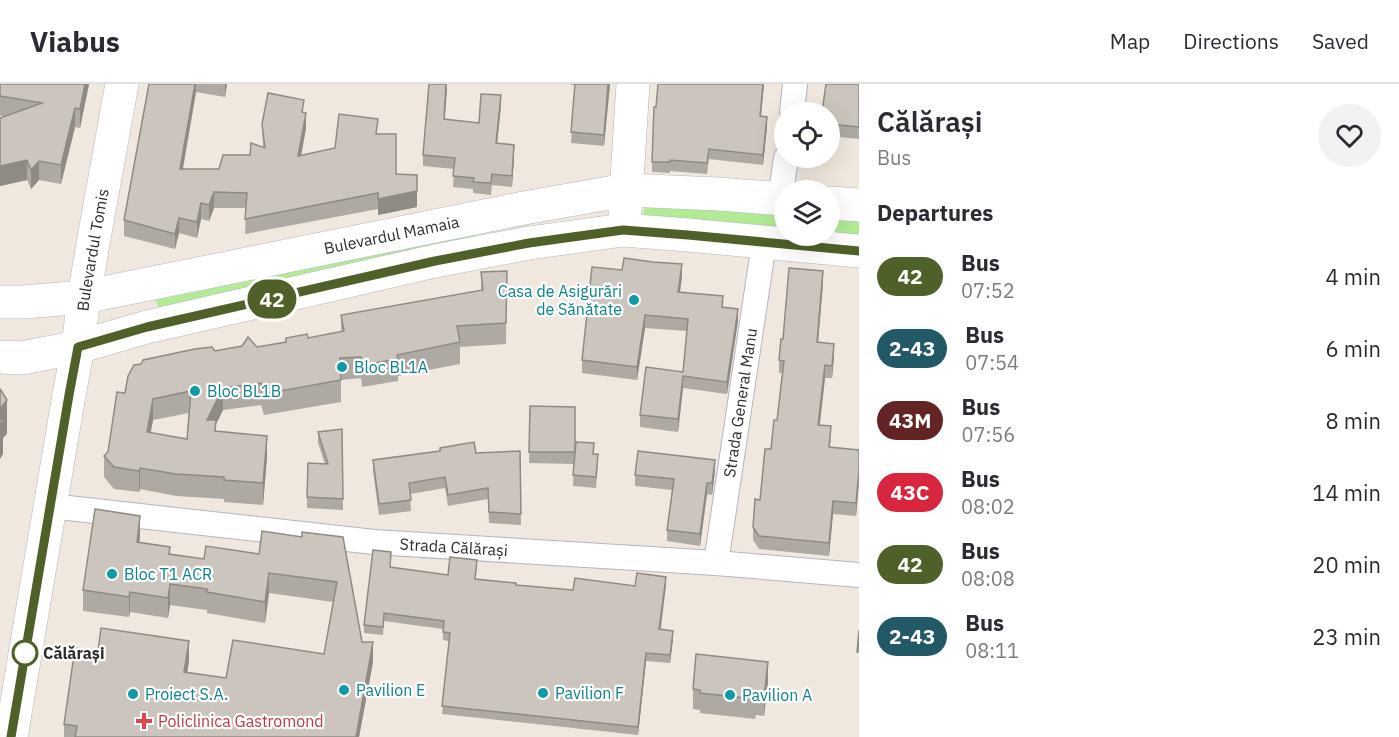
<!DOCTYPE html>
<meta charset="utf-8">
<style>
:root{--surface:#fff;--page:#f2f2f3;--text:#2b2b33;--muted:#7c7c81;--line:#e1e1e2}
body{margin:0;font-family:"IBM Plex Sans",sans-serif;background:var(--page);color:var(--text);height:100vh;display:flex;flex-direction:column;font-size:22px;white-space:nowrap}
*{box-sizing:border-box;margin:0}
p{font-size:20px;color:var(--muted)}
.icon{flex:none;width:33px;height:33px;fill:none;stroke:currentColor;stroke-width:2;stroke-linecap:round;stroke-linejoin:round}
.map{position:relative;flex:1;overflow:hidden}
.panel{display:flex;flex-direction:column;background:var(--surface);width:540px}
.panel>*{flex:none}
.badge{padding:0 12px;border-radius:20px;font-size:21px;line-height:39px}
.fabs{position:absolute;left:774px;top:18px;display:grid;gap:12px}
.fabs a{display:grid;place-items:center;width:66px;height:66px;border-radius:50%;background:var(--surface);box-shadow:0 6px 24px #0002;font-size:30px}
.map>.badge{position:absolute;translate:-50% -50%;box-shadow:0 0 0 3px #fff}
h2{padding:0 18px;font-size:22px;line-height:54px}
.round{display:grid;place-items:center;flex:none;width:63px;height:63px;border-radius:32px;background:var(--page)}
.head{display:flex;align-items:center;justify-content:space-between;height:102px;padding:0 18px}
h1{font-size:28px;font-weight:600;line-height:45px}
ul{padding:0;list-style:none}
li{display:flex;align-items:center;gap:18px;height:72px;padding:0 18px}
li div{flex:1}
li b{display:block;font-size:22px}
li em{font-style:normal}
li .badge{min-width:66px;font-weight:700;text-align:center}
header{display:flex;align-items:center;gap:36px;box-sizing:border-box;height:84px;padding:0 30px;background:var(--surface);border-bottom:2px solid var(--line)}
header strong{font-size:28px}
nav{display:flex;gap:33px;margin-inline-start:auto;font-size:21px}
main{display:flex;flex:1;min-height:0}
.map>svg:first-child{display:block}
</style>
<header>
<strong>Viabus</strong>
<nav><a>Map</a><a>Directions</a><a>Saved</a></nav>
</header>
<main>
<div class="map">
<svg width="859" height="653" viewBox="0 0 859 653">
<rect width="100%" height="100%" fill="#f0e8de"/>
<!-- green -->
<g fill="#b3eb95">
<polygon points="646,116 784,128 784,148 642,135"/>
<polygon points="565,131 523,142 478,150 462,160 336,189 158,223 156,216"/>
<polygon points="830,132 859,134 859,154 830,152"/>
</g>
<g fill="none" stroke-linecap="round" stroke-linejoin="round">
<!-- street casing -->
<g stroke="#b2b5c2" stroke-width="26">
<g id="street">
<polyline points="792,28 795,0"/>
<polyline points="780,115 786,74"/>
<path id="s1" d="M50,422L374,458L716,479L859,491"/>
<path id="s2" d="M716,479L764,159"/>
</g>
</g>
<!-- secondary casing -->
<g stroke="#b2b5c2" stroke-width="34">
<g id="secondary">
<polyline points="830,119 859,121"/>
<polyline points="625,127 633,0"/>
<path id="s3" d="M0,218H24L84,213L524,124L626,106L718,110L784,115"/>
<polyline points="0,273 22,274 78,263 147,243 435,177 529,159 623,146 688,151 859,167"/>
<path id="s4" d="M11,653L69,311L78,263L84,213L94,154L122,0"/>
</g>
</g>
<!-- street -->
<use href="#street" stroke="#fff" stroke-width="24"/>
<!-- secondary -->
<use href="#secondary" stroke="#fff" stroke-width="33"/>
</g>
<!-- wall -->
<g fill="#afa9a3" fill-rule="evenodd">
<polygon points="0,0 89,0 80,44 75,43 61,100 39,96 31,105 27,96 0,102 0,34 5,32 0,32"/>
<polygon points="149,0 227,0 225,13 196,8 183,85 219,85 250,71 263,63 262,40 304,29 306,44 301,72 335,64 378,50 396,90 417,123 378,131 378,125 245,150 246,124 214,124 209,137 201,135 197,154 179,149 175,165 124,152 124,136"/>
<polygon points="447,0 444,35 479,39 501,22 497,59 514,72 512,103 492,101 491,111 473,109 473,105 453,103 454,85 423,82 423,71"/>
<polygon points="571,0 610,0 604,62 571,59 575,1 571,1"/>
<polygon points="658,0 764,0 761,32 767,43 763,81 709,75 707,90 670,87 670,89 652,88 652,78"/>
<polygon points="859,0 859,55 830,52 830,28"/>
<path d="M507,187L506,260L460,263V280L398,292V297L362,303L361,294L341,296V318L264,331L261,321L223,326L216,340V347L267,373L263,421L224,418V415L176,412L140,405L139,408L114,405L104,393V372L108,368L125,309L215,267L257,263L286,258V254H308L341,248V231L481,206V188ZM189,329L187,355L150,349L153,336Z"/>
<polygon points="682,192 680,209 723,223 738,237 727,310 683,304 678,348 640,343 640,331 683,288 687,247 645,244 637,296 582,289 582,276"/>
<polygon points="823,199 818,258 834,273 832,294 825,294 820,341 831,355 830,363 859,366 859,398 856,432 833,430 829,472 759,465 753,456 753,443 760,416 777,336 782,289 779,289 779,276 783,255"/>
<polygon points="530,322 575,323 575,370 594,370 598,381 596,404 573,402 574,380 529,379"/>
<polygon points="342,345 343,426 307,424 307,413 325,380 318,359 318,348"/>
<polygon points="440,364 476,369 520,367 521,441 489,439 488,415 448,422 445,404 410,410 411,427 379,431 373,387 373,376 440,367"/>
<polygon points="715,387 712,411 707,410 700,462 667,457 667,446 672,406 635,402 635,391"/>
<polygon points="140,452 139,459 170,470 204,475 259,470 302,453 343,453 362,558 373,578 359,653 64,653 64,640 98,567 189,577 187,588 226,594 324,570 333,518 269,509 265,539 207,529 207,526 170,521 168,534 130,528 129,533 83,527 83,506"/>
<polygon points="391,476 390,483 448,491 477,484 475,495 516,501 573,506 635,502 666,501 661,545 673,555 670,579 646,577 638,651 442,630 449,557 443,556 443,545 384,537 383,551 364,549 364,541"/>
<polygon points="768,598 764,632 756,631 755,635 700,629 700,626 693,625 693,605"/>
</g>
<!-- shaded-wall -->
<g fill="#8e8a84">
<polygon points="85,0 89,0 80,44 80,25"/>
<polygon points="195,0 196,0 196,8 180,100 180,85"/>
<polygon points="225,0 227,0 225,13"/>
<polygon points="446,0 447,6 444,46 444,35"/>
<polygon points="608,0 610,0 604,62 604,51"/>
<polygon points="763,0 764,0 760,43 760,32"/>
<polygon points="501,11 501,22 496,70 496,59"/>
<polygon points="75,24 75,43 61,100 61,81"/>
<polygon points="306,29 306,44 298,88 298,72"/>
<polygon points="767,33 767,43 763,81 763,71"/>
<polygon points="514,61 514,72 512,103 512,92"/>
<polygon points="27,76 27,96 0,102 0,82"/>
<polygon points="39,77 39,96 31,105 31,86"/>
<polygon points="417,107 417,123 378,131 378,115"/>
<polygon points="214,108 214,124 209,137 209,121"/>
<polygon points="201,119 201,135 197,154 197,138"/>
<polygon points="179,134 179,149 175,165 175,150"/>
<polygon points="682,180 682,192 678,221 678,208"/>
<polygon points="823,187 823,199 817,271 817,258"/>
<polygon points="738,225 738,237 727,310 727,298"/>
<polygon points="645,231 645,244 637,296 637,283"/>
<polygon points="834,260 834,273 832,294 832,282"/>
<polygon points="825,281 825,294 818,353 818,341"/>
<polygon points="683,292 683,304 678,348 678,335"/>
<polygon points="0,299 0,324 7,316 7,350 3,354 3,370 0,375"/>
<polygon points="223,304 223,326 216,340 216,358 207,336"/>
<polygon points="153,315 153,336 147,370 147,348"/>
<polygon points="267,352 267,373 263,421 263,399"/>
<polygon points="715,376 715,387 712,411 712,399"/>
<polygon points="140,384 140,405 139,408 139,387"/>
<polygon points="859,386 859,398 856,432 856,419"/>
<polygon points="707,399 707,410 700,462 700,450"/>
<polygon points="833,417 833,430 829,472 829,459"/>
<polygon points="140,432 140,452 137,479 137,458"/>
<polygon points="269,489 269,509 265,539 265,518"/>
<polygon points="666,493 666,501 659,553 659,545"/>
<polygon points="170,500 170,521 168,534 168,514"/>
<polygon points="130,508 130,528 129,533 129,513"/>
<polygon points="673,547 673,555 670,579 670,571"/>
<polygon points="189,557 189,577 184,608 184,588"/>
<polygon points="373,558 373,578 359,653 356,653"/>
<polygon points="646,569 646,577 638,651 638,643"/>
<polygon points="768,578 768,598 764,632 764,612"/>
</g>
<!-- building -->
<g fill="#cbc5bd" stroke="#8e8a84" stroke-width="1.5" fill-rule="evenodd">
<polygon points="0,0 85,0 80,25 75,24 61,81 39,77 31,86 27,76 0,82 0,34 42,19 0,12"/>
<polygon points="149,0 195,0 180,85 219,85 223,71 250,71 251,59 265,64 262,40 268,9 304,16 302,28 306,29 298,72 335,64 339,30 378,35 376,50 396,50 396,90 417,91 417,107 378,115 378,109 245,135 247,109 214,108 209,121 201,119 197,138 179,134 175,150 124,136"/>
<polygon points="429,0 446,0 444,35 479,39 481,10 501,11 496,59 514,61 512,92 492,90 491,99 473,98 474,94 453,92 455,74 423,71"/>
<polygon points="575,0 608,0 604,51 571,48"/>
<polygon points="658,0 763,0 760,32 767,33 763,71 709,65 707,79 670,76 670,78 652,78 654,23 656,23"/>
<polygon points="826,0 859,0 859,43 830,40 830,28 822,28"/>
<polygon points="624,174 653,178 682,180 678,208 723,212 722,223 738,225 727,298 683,292 678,335 640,331 646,283 683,288 688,235 645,231 637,283 582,276 592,183 622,186"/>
<polygon points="789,184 823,187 817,258 834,260 832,282 825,281 818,341 831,342 829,363 859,366 859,386 856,419 833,417 829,459 759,452 753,443 755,415 760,416 765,365 771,365 774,336 777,336 784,277 779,276 781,255 783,255"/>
<path d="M507,187L506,239L457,242L460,258L397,271L398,275L362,281L361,273L340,274L341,296L264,310L261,299L223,304L207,336H216L215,347L267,352L263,399L224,396V393L176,390L140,384L139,387L114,383L104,372L108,368L117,308L125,309L128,292L134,281L141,280L143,276L195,265L212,263L215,267L242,262L248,253L257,263L286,258V254L307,250L308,254L344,247L341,231L483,206L481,188ZM191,307L187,355L147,348L153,315Z"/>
<polygon points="0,305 7,316 0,325"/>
<polygon points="530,322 575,323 575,368 529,368"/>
<polygon points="0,333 3,337 0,341"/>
<polygon points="342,345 343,415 307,413 308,379 328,380 318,348"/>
<polygon points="474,358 476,369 520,367 521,430 489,428 488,404 448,411 445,393 409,399 411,416 379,420 373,376 440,367 440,364"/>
<polygon points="576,358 594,359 593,370 598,370 596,393 573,391"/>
<polygon points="638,367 715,376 712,399 707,399 700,450 667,446 674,395 635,391"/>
<polygon points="95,425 140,432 137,458 170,463 169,470 204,475 206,462 259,470 262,447 302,453 302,448 343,453 362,558 373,558 356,653 75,653 77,642 64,640 75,564 98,567 101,544 189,557 184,588 226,594 233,556 324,570 337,498 269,489 265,518 207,508 207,505 170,500 168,514 130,508 129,513 83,506"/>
<polygon points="373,466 391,468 390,483 448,491 450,473 477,476 475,495 516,499 516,501 573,506 575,494 635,502 637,489 666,493 659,545 673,547 670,571 646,569 638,643 442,622 450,549 443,548 444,537 384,529 383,543 364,541"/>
<polygon points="859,546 859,568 857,568"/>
<polygon points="696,570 768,578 764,612 756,611 755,615 700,609 700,606 693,605"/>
</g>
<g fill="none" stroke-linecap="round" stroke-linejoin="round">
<!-- line casing -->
<g stroke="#fff" stroke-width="14">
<polyline id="line" points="11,653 69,311 78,263 147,243 435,177 529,159 623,146 688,151 859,167"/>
</g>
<!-- line -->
<use href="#line" stroke="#4f6128" stroke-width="9"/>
</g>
<!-- markers -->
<g fill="#0f9aa8" stroke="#fff" stroke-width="2">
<circle cx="634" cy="216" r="6"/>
<circle cx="342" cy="283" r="6"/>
<circle cx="195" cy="307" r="6"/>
<circle cx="112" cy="490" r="6"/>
<circle cx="344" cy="606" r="6"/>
<circle cx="543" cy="609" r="6"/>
<circle cx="133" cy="610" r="6"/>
<circle cx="730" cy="611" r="6"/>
</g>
<circle fill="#fff" stroke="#4f6128" stroke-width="3" cx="25" cy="569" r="12"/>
<path fill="#e0444e" stroke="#fff" stroke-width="2" d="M141 628h6v6h6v6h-6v6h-6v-6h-6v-6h6z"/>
<g text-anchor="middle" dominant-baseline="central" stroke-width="4.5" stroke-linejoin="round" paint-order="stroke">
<!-- street labels -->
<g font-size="16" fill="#2d2d2d" stroke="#fff">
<text stroke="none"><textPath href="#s3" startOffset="398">Bulevardul Mamaia</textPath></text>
<text stroke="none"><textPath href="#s4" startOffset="494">Bulevardul Tomis</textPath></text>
<text stroke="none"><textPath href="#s2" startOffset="162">Strada General Manu</textPath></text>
<text stroke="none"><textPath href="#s1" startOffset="406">Strada Călărași</textPath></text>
</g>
<!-- culture labels -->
<g font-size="16" fill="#0d838f" stroke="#fff" text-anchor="start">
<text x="622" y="207" text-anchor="end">Casa de Asigurări<tspan x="622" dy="18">de Sănătate</tspan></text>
<text x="354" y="283">Bloc BL1A</text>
<text x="207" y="307">Bloc BL1B</text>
<text x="124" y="490">Bloc T1 ACR</text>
<text x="356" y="606">Pavilion E</text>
<text x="555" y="609">Pavilion F</text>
<text x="145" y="610">Proiect S.A.</text>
<text x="742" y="611">Pavilion A</text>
</g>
<!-- stop labels -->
<g font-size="16" font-weight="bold" fill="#2d2d2d" stroke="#fff" text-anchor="start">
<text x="43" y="569">Călărași</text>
</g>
<!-- health labels -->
<g font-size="16" fill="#be3a42" stroke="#fff" text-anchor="start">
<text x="158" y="637">Policlinica Gastromond</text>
</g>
</g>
</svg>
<div class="fabs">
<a><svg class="icon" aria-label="locate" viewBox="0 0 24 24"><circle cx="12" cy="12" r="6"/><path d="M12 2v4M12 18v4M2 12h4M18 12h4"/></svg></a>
<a><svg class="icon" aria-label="layers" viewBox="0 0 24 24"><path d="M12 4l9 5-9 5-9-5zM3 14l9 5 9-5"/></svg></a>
</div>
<b class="badge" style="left:272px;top:215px;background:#4f6128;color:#fff">42</b>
</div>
<section class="panel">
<div class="head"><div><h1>Călărași</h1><p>Bus</p></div><a class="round"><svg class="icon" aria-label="heart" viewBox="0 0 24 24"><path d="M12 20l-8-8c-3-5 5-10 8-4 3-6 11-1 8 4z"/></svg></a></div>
<h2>Departures</h2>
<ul>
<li><span class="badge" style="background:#4f6128;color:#fff">42</span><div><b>Bus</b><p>07:52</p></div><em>4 min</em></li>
<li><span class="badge" style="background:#215967;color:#fff">2-43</span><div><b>Bus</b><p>07:54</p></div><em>6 min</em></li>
<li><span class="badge" style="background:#632423;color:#fff">43M</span><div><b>Bus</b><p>07:56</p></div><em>8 min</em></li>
<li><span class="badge" style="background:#d7263d;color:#fff">43C</span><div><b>Bus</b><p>08:02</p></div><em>14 min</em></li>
<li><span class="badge" style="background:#4f6128;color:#fff">42</span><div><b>Bus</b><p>08:08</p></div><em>20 min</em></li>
<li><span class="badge" style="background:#215967;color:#fff">2-43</span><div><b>Bus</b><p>08:11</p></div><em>23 min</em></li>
</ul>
</section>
</main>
